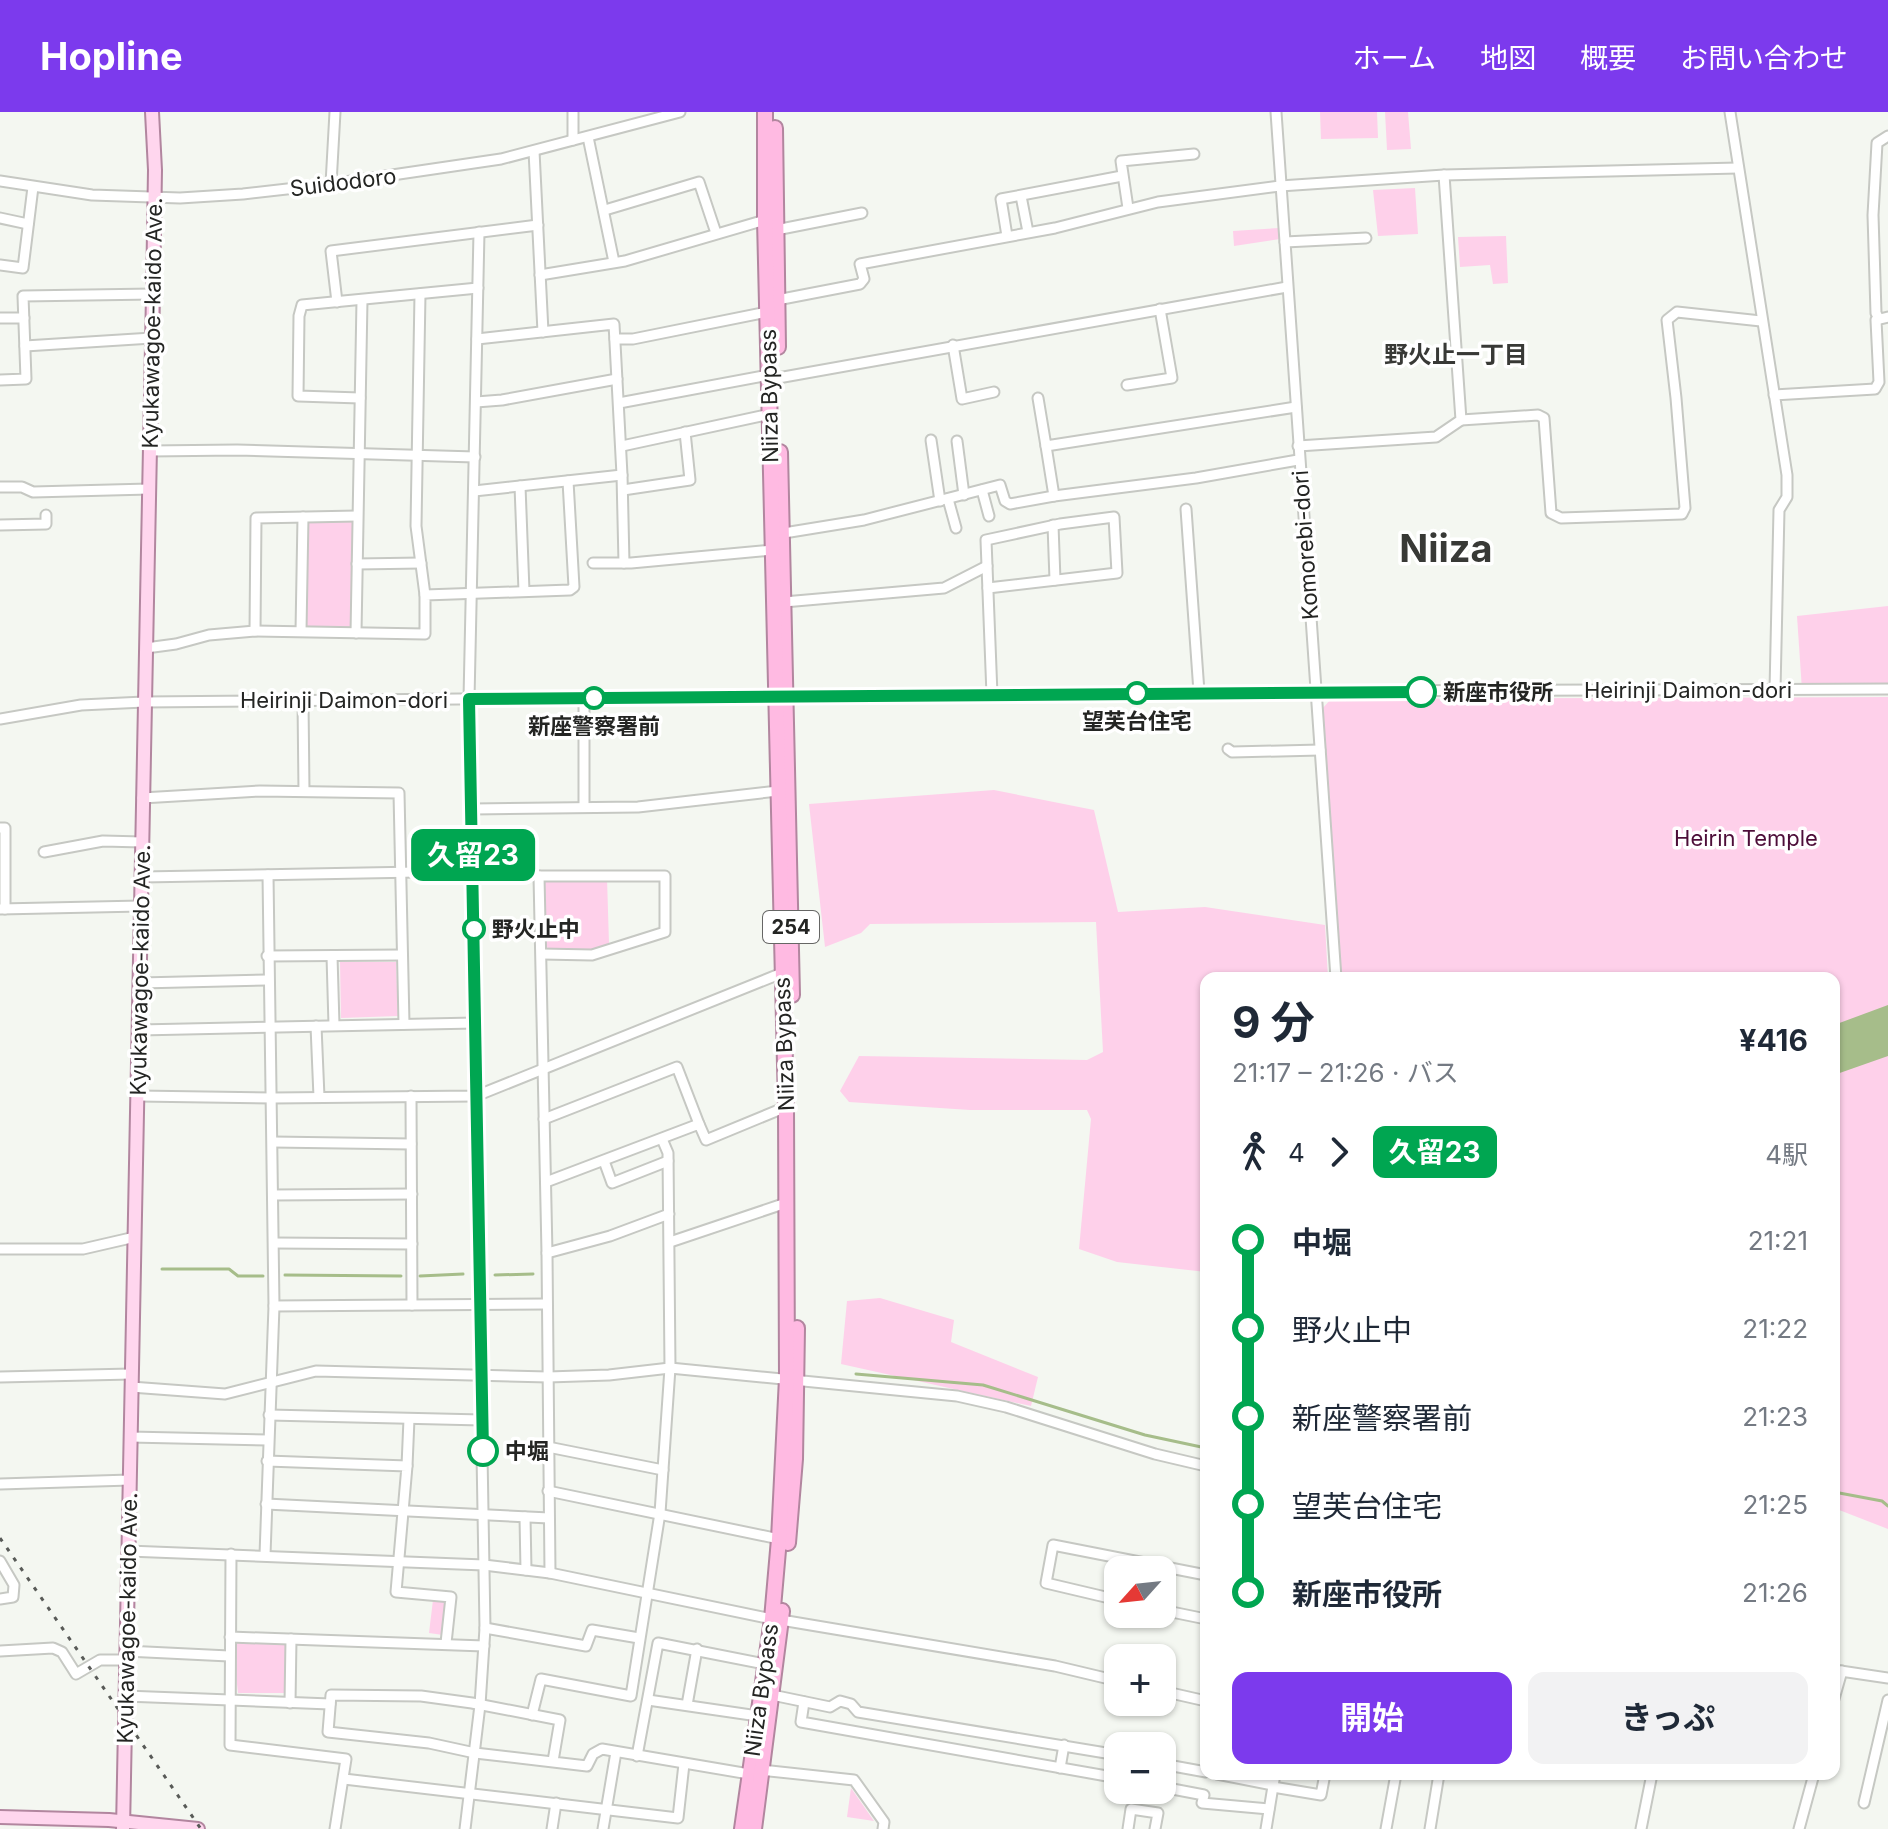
<!DOCTYPE html>
<html lang="ja">
<meta charset="utf-8">
<style>
:root{--surface:#fff;--page:#f2f2f3;--text:#1f2937;--muted:#747a83;--accent:#7c3aed}
body{margin:0;font-family:Inter,"Noto Sans JP",sans-serif;background:var(--page);color:var(--text);height:100vh;display:flex;flex-direction:column;font-size:30px;white-space:nowrap}
*{box-sizing:border-box;margin:0}
p{font-size:26px;color:var(--muted)}
.icon{flex:none;width:44px;height:44px;fill:none;stroke:currentColor;stroke-width:2;stroke-linecap:round;stroke-linejoin:round}
.map{position:relative;flex:1;overflow:hidden}
.panel{position:absolute;left:1200px;top:860px;width:640px;height:808px;display:flex;flex-direction:column;background:var(--surface);border-radius:16px;box-shadow:0 2px 6px #0004}
.panel>*{flex:none}
.badge{padding:0 16px;border-radius:12px;font-size:28px;line-height:52px}
.needle{width:52px;rotate:243deg}
.buttons{position:absolute;left:1104px;top:1444px;display:grid;gap:16px}
.buttons a{display:grid;place-items:center;width:72px;height:72px;border-radius:16px;background:var(--surface);box-shadow:0 2px 6px #0004;font-size:40px}
.map>.badge{position:absolute;translate:-50% -50%;box-shadow:0 0 0 4px #fff}
.legs{display:flex;align-items:center;gap:12px;height:88px;padding:0 32px;font-size:26px}
.legs p{margin-inline-start:auto}
.summary{display:flex;align-items:center;justify-content:space-between;height:136px;padding:0 32px}
h1{font-size:44px;font-weight:700;line-height:60px}
.button{display:flex;gap:16px;margin-top:auto;padding:16px 32px}
.button a{flex:1;height:92px;border-radius:16px;background:var(--accent);color:#fff;font-size:32px;font-weight:700;line-height:92px;text-align:center}
.button a+a{background:var(--page);color:var(--text)}
ul{padding:0 32px;list-style:none}
li{display:flex;align-items:center;gap:28px;height:88px;font-size:30px}
li i{display:grid;place-items:center;width:12px;height:100%;margin:0 10px;background:currentColor}
li i::after{content:'';width:20px;height:20px;margin:-10px;border:6px solid;border-radius:50%;background:var(--surface)}
li p{margin-inline-start:auto}
li:first-child i{background:linear-gradient(#0000 50%,currentColor 0)}
li:last-child i{background:linear-gradient(currentColor 50%,#0000 0)}
header{display:flex;align-items:center;gap:48px;box-sizing:border-box;height:112px;padding:0 40px;background:var(--accent);color:#fff}
header strong{font-size:38px}
nav{display:flex;gap:44px;margin-inline-start:auto;font-size:28px}
.map>svg:first-child{display:block}
</style>
<header>
<strong>Hopline</strong>
<nav><a>ホーム</a><a>地図</a><a>概要</a><a>お問い合わせ</a></nav>
</header>
<div class="map">
<svg width="1888" height="1717" viewBox="0 0 1888 1717">
<rect width="100%" height="100%" fill="#f4f7f1"/>
<!-- green -->
<g fill="#fed0ea">
<polygon points="1320,0 1377,0 1378,26 1321,27"/>
<polygon points="1385,0 1408,0 1411,37 1387,38"/>
<polygon points="1415,76 1418,122 1378,124 1373,78"/>
<polygon points="1279,116 1280,127 1234,134 1233,119"/>
<polygon points="1506,124 1508,171 1493,172 1490,153 1460,155 1458,125"/>
<polygon points="357,404 356,521 301,519 303,405"/>
<polygon points="1888,494 1888,577 1802,578 1797,504"/>
<polygon points="1888,585 1888,1417 1834,1396 1834,866 1339,866 1322,597 1331,587"/>
<polygon points="994,678 1094,698 1118,800 1205,795 1325,813 1328,866 1206,866 1206,1160 1117,1150 1079,1137 1091,1007 1087,998 970,998 849,990 840,979 859,944 1087,948 1103,940 1096,810 870,812 861,821 825,835 809,692"/>
<polygon points="549,766 607,766 609,832 590,839 549,837 546,834 545,769"/>
<polygon points="340,850 396,850 398,904 341,906"/>
<polygon points="880,1186 954,1208 951,1230 1038,1265 1031,1294 841,1252 847,1189"/>
<polygon points="433,1488 444,1489 446,1492 443,1523 429,1521"/>
<polygon points="238,1528 286,1529 289,1532 285,1581 238,1581 236,1563 234,1562 234,1531"/>
<polygon points="851,1676 874,1709 847,1705"/>
</g>
<!-- water -->
<polygon fill="#a6bd8a" points="1888,893 1888,944 1834,963 1834,913"/>
<g fill="none" stroke-linecap="round" stroke-linejoin="round">
<!-- stream -->
<g stroke="#a6bd8a" stroke-width="3">
<polyline points="162,1157 229,1157 238,1164 263,1164"/>
<polyline points="285,1163 401,1164"/>
<polyline points="495,1163 533,1162"/>
<polyline points="420,1164 463,1162"/>
<polyline points="856,1262 983,1273 1145,1323 1206,1336"/>
<polyline points="1834,1380 1882,1389 1888,1394"/>
</g>
<!-- minor casing -->
<g stroke="#c6c8c3" stroke-width="13">
<g id="minor">
<polyline points="1276,0 1336,866"/>
<polyline points="1730,0 1787,363 1787,385 1779,398 1775,578"/>
<polyline points="588,25 614,150"/>
<polyline points="573,28 573,0"/>
<polyline points="534,39 543,220"/>
<polyline points="0,69 92,83 180,86 243,82 331,72 501,47 680,0"/>
<polyline points="331,72 335,0"/>
<polyline points="1021,84 1028,120"/>
<polyline points="1128,96 1121,49 1194,42"/>
<polyline points="605,98 699,70 716,121"/>
<polyline points="0,106 28,112"/>
<polyline points="776,118 862,101"/>
<polyline points="1007,124 1001,87 1122,64"/>
<polyline points="1285,130 1366,126"/>
<polyline points="0,153 23,156 33,75"/>
<polyline points="540,163 625,149 765,108"/>
<polyline points="420,182 416,414 425,483"/>
<polyline points="777,188 860,172 864,167 860,152 1055,116 1158,90 1280,74 1444,63 1738,56"/>
<polyline points="337,190 331,139 538,113"/>
<polyline points="0,206 24,206"/>
<polyline points="1879,207 1876,201 1873,103 1877,31 1888,24"/>
<polyline points="615,227 633,227 767,200"/>
<polyline points="953,233 962,287 994,280"/>
<polyline points="25,234 152,226"/>
<polyline points="778,266 1287,175"/>
<polyline points="0,268 26,267 23,184 153,182"/>
<polyline points="1127,273 1172,266 1160,197"/>
<polyline points="1774,283 1875,277 1879,270 1876,208 1888,205"/>
<polyline points="360,286 298,284 299,204 302,193 478,176"/>
<polyline points="1038,286 1046,334 1296,295"/>
<polyline points="476,290 502,288 617,267"/>
<polyline points="619,291 769,263"/>
<polyline points="1461,308 1538,303 1544,306 1551,401 1561,406 1682,402 1685,396 1676,286 1667,208 1677,200 1761,209"/>
<polyline points="931,328 940,389"/>
<polyline points="957,329 964,383"/>
<polyline points="622,334 770,302"/>
<polyline points="1046,334 1054,384"/>
<polyline points="1298,334 1436,325 1461,308 1444,63"/>
<polyline points="150,339 237,338 475,345"/>
<polyline points="622,363 624,451"/>
<polyline points="520,374 524,479"/>
<polyline points="0,375 22,375 33,380 149,377"/>
<polyline points="623,378 690,368 685,320"/>
<polyline points="982,378 989,404"/>
<polyline points="474,379 622,363 614,212 477,227"/>
<polyline points="948,387 956,416"/>
<polyline points="1186,397 1199,580"/>
<polyline points="0,413 46,412 46,403"/>
<polyline points="1053,413 1055,468"/>
<polyline points="784,421 864,408 1000,373 1005,389 1010,392 1054,384 1196,366 1298,348"/>
<polyline points="593,451 631,451 772,438"/>
<polyline points="357,452 421,451"/>
<polyline points="987,454 986,428 1060,412 1114,405 1117,461 988,476"/>
<polyline points="784,490 944,476 987,454 992,583"/>
<polyline points="255,519 256,406 357,404"/>
<polyline points="301,519 303,405"/>
<polyline points="356,521 362,188"/>
<polyline points="146,536 176,532 209,523 255,519 425,522 425,483 570,478 574,475 568,369"/>
<polyline points="584,586 584,695"/>
<polyline points="303,589 304,679"/>
<polyline points="0,607 81,593 144,590 1328,579 1888,577"/>
<polyline points="1228,637 1232,640 1320,638"/>
<polyline points="142,686 260,679 399,681 404,912"/>
<polyline points="473,697 638,695 778,679"/>
<polyline points="0,716 5,716 5,797"/>
<polyline points="44,740 103,729 142,730"/>
<polyline points="539,764 547,1141 550,1461"/>
<polyline points="142,765 473,759 539,764 665,764 665,820 592,843 542,842"/>
<polyline points="0,797 141,794"/>
<polyline points="267,844 402,843"/>
<polyline points="332,844 334,913"/>
<polyline points="140,871 267,868"/>
<polyline points="316,914 319,985"/>
<polyline points="139,918 475,911"/>
<polyline points="138,984 273,986 476,984 782,861"/>
<polyline points="411,984 412,1193"/>
<polyline points="544,1007 677,955 699,1012"/>
<polyline points="273,1030 411,1032"/>
<polyline points="604,1049 612,1071 668,1049"/>
<polyline points="546,1070 699,1012 706,1028 786,995"/>
<polyline points="274,1083 412,1082"/>
<polyline points="670,1130 786,1091"/>
<polyline points="274,1131 412,1132"/>
<polyline points="0,1137 83,1137 135,1125"/>
<polyline points="547,1141 610,1124 669,1102"/>
<polyline points="274,1194 547,1192"/>
<polyline points="0,1265 131,1262"/>
<polyline points="131,1275 225,1282 316,1259 548,1265 609,1263 670,1256 957,1284 1006,1295 1155,1342 1206,1354"/>
<polyline points="269,1303 482,1308"/>
<polyline points="130,1325 268,1328"/>
<polyline points="548,1335 663,1358"/>
<polyline points="267,1349 407,1354 396,1480 451,1485 446,1531"/>
<polyline points="407,1354 409,1307"/>
<polyline points="0,1372 130,1368"/>
<polyline points="548,1379 779,1427"/>
<polyline points="266,1392 549,1406"/>
<polyline points="525,1405 526,1458"/>
<polyline points="128,1439 484,1453 550,1461 772,1507"/>
<polyline points="231,1442 230,1633 346,1647 335,1717"/>
<polyline points="265,1443 274,1194 268,763"/>
<polyline points="0,1449 14,1473 13,1485 0,1487"/>
<polyline points="1118,1488 1046,1471 1053,1433 1206,1463"/>
<polyline points="1162,1498 1206,1507"/>
<polyline points="781,1508 1055,1554 1118,1569"/>
<polyline points="485,1516 586,1534 592,1518 639,1526"/>
<polyline points="230,1525 484,1534"/>
<polyline points="0,1539 53,1536 62,1540 76,1562 100,1548 126,1548"/>
<polyline points="126,1539 229,1544"/>
<polyline points="1834,1558 1888,1566"/>
<polyline points="1162,1579 1206,1589"/>
<polyline points="772,1583 830,1595 840,1589 851,1592 858,1600 1118,1643"/>
<polyline points="125,1584 330,1592"/>
<polyline points="1834,1587 1842,1559"/>
<polyline points="648,1588 758,1604"/>
<polyline points="804,1590 801,1610 1118,1666"/>
<polyline points="290,1591 291,1527"/>
<polyline points="687,1593 697,1537"/>
<polyline points="532,1603 541,1567 631,1584 660,1401 670,1256 668,1041 662,1027"/>
<polyline points="637,1644 658,1531 770,1553"/>
<polyline points="553,1649 560,1608 472,1591 421,1584 331,1583 328,1620 429,1631 475,1641 587,1654 593,1642 602,1637 749,1662"/>
<polyline points="1162,1652 1206,1660"/>
<polyline points="1060,1656 1064,1633"/>
<polyline points="761,1658 854,1668 884,1710 883,1717"/>
<polyline points="1217,1662 1273,1673"/>
<polyline points="344,1667 678,1706 684,1652"/>
<polyline points="1162,1675 1204,1683 1202,1691 1269,1697"/>
<polyline points="1273,1675 1321,1683 1325,1662"/>
<polyline points="1864,1691 1888,1588"/>
<polyline points="465,1717 480,1593 485,1516 469,587 479,120"/>
<polyline points="552,1717 556,1691"/>
<polyline points="603,1717 616,1640"/>
<polyline points="1128,1717 1131,1697 1158,1701 1155,1717"/>
<polyline points="1266,1717 1275,1662"/>
<polyline points="1386,1717 1396,1662"/>
<polyline points="1430,1717 1439,1662"/>
<polyline points="1641,1717 1652,1662"/>
<polyline points="1799,1717 1814,1662"/>
</g>
</g>
<!-- major casing -->
<g stroke="#b2869f" stroke-width="16">
<g id="major">
<polyline points="0,1705 109,1708 198,1717"/>
<polyline points="123,1717 153,182 155,58 152,0"/>
</g>
</g>
<!-- highway casing -->
<g stroke="#b2869f" stroke-width="18">
<g id="highway">
<polyline points="775,16 778,235"/>
<polyline points="780,340 792,883"/>
<polyline points="788,1431 795,1347 797,1216"/>
<polyline points="742,1717 772,1507 779,1427 787,1266 786,995 765,108 765,0"/>
<polyline points="754,1717 782,1499"/>
</g>
</g>
<!-- minor -->
<use href="#minor" stroke="#fff" stroke-width="9"/>
<!-- major -->
<use href="#major" stroke="#ffd6ee" stroke-width="12"/>
<!-- highway -->
<use href="#highway" stroke="#ffbae2" stroke-width="14"/>
<!-- rail -->
<polyline stroke="#585a57" stroke-width="3" stroke-dasharray="4 8" stroke-linecap="butt" points="0,1426 201,1717"/>
</g>
<g fill="none" stroke-linecap="round" stroke-linejoin="round">
<!-- line-1 casing -->
<g stroke="#fff" stroke-width="18">
<polyline id="line-1" points="483,1339 469,587 1421,580"/>
</g>
<!-- line-1 -->
<use href="#line-1" stroke="#00a651" stroke-width="12"/>
</g>
<!-- markers -->
<g fill="#fff" stroke="#00a651" stroke-width="4">
<circle cx="1421" cy="580" r="14"/>
<circle cx="1137" cy="581" r="10"/>
<circle cx="594" cy="586" r="10"/>
<circle cx="474" cy="817" r="10"/>
<circle cx="483" cy="1339" r="14"/>
</g>
<g text-anchor="middle" dominant-baseline="central" stroke-width="7" stroke-linejoin="round" paint-order="stroke">
<!-- shield labels -->
<rect fill="#fff" stroke="#666665" stroke-width="2" x="763" y="799" width="56" height="32" rx="6"/>
<g font-size="20" font-weight="bold" fill="#242523">
<text x="791" y="815">254</text>
</g>
<!-- street labels -->
<g font-size="22" fill="#242523" stroke="#fff">
<text transform="translate(343 70) rotate(-7)">Suidodoro</text>
<text transform="translate(152 211) rotate(-89)">Kyukawagoe-kaido Ave.</text>
<text transform="translate(769 284) rotate(-91)">Niiza Bypass</text>
<text transform="translate(1305 433) rotate(-94)">Komorebi-dori</text>
<text x="1688" y="578">Heirinji Daimon-dori</text>
<text x="344" y="588">Heirinji Daimon-dori</text>
<text transform="translate(140 858) rotate(-89)">Kyukawagoe-kaido Ave.</text>
<text transform="translate(784 932) rotate(-92)">Niiza Bypass</text>
<text transform="translate(127 1506) rotate(-89)">Kyukawagoe-kaido Ave.</text>
<text transform="translate(761 1578) rotate(-82)">Niiza Bypass</text>
</g>
<!-- stop labels -->
<g font-size="22" font-weight="bold" fill="#242523" stroke="#fff" text-anchor="start">
<text x="1443" y="580">新座市役所</text>
<text x="1137" y="609" text-anchor="middle">望芙台住宅</text>
<text x="594" y="614" text-anchor="middle">新座警察署前</text>
<text x="492" y="817">野火止中</text>
<text x="505" y="1339">中堀</text>
</g>
<!-- park labels -->
<g font-size="22" fill="#4d0e39" stroke="#fff">
<text x="1746" y="726">Heirin Temple</text>
</g>
<!-- neighbourhood labels -->
<g font-size="24" font-weight="bold" fill="#383936" stroke="#fff">
<text x="1456" y="242">野火止一丁目</text>
</g>
<!-- town labels -->
<g font-size="38" font-weight="bold" fill="#383936" stroke="#fff">
<text x="1446" y="436">Niiza</text>
</g>
</g>
</svg>
<div class="buttons">
<a><svg class="needle" viewBox="-14 -14 28 28"><path d="M0-13l5 13h-10z" fill="#e53935"/><path d="M0 13l5-13h-10z" fill="#747a83"/></svg></a>
<a>+</a>
<a>−</a>
</div>
<b class="badge" style="left:473px;top:743px;background:#00a651;color:#fff">久留23</b>
<section class="panel">
<div class="summary"><div><h1>9 分</h1><p>21:17 – 21:26 · バス</p></div><b>¥416</b></div>
<div class="legs"><svg class="icon" aria-label="walk" viewBox="0 0 24 24"><circle cx="13" cy="4" r="2"/><path d="M13 8l-2 6 4 7M11 14l-3 7M7 12l3-4h3l4 4"/></svg>4<svg class="icon" aria-label="forward" viewBox="0 0 24 24"><path d="M9 5l7 7-7 7"/></svg><b class="badge" style="background:#00a651;color:#fff">久留23</b><p>4駅</p></div>
<ul>
<li><i style="color:#00a651"></i><b>中堀</b><p>21:21</p></li>
<li><i style="color:#00a651"></i><span>野火止中</span><p>21:22</p></li>
<li><i style="color:#00a651"></i><span>新座警察署前</span><p>21:23</p></li>
<li><i style="color:#00a651"></i><span>望芙台住宅</span><p>21:25</p></li>
<li><i style="color:#00a651"></i><b>新座市役所</b><p>21:26</p></li>
</ul>
<div class="button"><a>開始</a><a>きっぷ</a></div>
</section>
</div>
